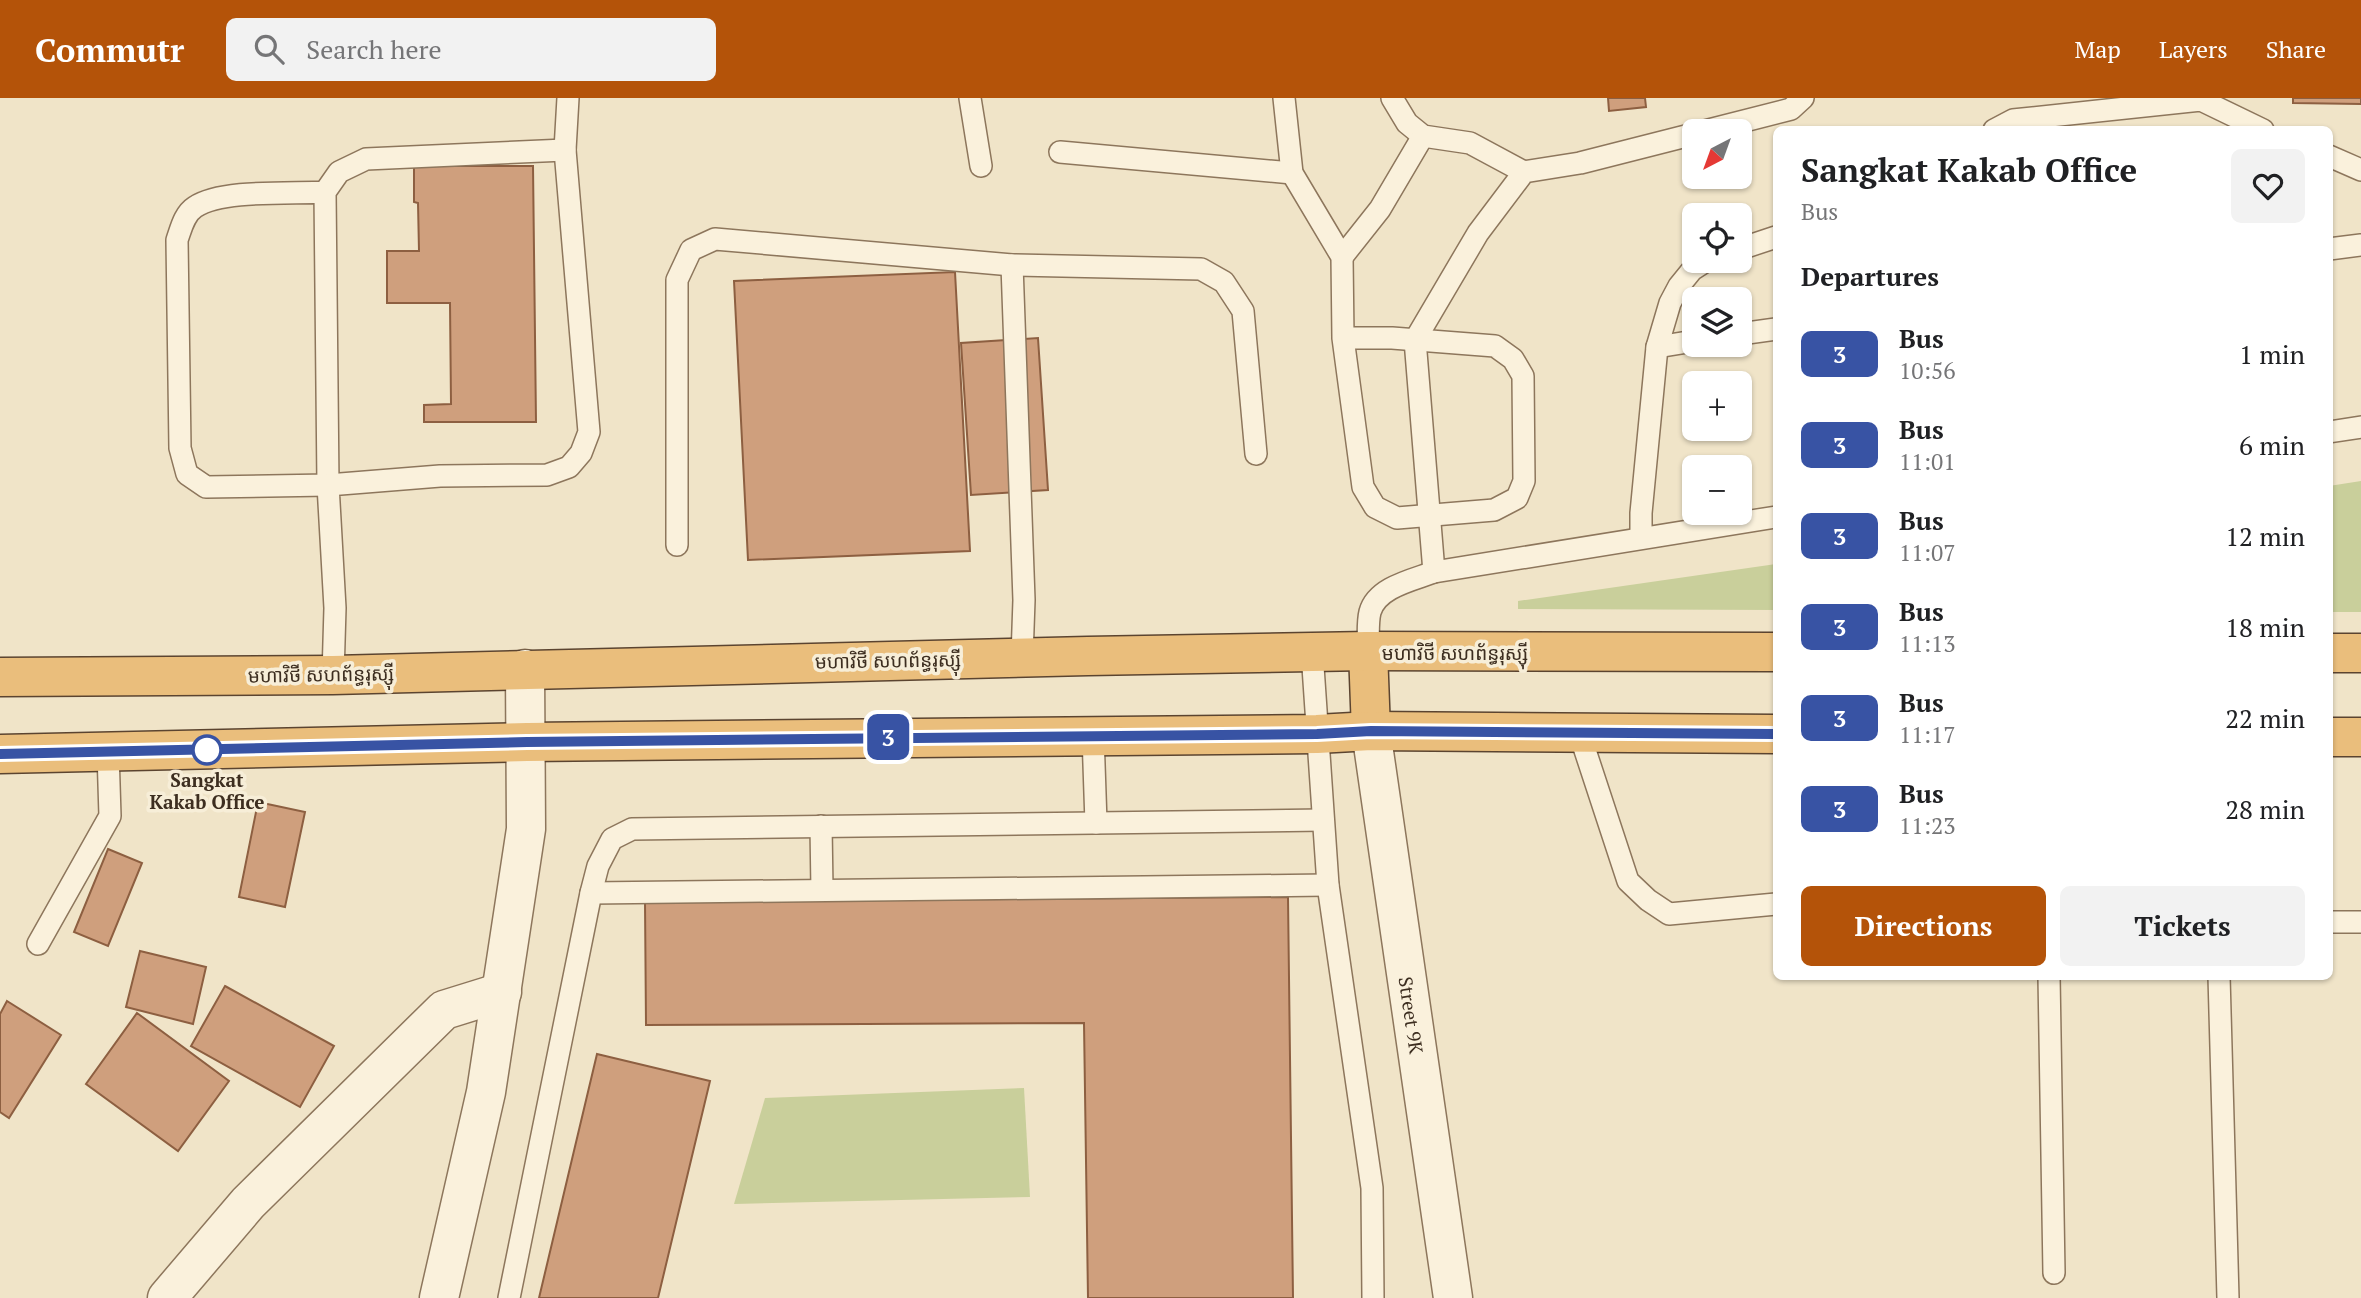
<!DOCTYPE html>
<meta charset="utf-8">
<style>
:root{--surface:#fff;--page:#f2f2f2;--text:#202124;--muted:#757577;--accent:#b45309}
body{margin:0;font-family:"PT Serif","Noto Sans Khmer",serif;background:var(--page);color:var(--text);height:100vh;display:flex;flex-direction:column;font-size:26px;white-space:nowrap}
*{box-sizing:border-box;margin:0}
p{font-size:23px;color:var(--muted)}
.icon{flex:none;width:38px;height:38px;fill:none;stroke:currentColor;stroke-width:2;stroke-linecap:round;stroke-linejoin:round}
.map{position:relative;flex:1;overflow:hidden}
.side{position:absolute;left:1773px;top:28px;width:560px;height:854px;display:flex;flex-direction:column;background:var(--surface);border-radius:10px;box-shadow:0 2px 5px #0004}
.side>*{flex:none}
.badge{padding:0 14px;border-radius:10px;font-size:24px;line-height:46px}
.needle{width:46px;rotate:221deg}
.buttons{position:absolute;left:1682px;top:21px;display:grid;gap:14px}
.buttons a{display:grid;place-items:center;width:70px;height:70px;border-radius:10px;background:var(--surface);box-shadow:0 2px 5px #0004;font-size:35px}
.map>.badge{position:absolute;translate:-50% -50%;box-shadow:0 0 0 4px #fff}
h2{padding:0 28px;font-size:26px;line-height:63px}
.round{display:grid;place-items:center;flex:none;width:74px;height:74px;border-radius:10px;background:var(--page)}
.summary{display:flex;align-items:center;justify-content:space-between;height:119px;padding:0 28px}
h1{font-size:33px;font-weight:700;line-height:52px}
.action{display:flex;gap:14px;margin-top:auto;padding:14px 28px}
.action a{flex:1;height:80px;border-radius:10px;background:var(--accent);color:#fff;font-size:28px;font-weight:700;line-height:80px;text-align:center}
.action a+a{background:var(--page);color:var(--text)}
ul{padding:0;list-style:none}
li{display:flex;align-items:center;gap:21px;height:91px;padding:0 28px}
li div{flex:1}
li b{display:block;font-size:26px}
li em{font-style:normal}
li .badge{min-width:77px;font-weight:700;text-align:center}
header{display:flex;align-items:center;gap:42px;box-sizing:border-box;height:98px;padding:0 35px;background:var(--accent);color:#fff}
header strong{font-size:33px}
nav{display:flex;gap:38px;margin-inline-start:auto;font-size:24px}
.search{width:490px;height:63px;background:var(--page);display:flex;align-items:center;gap:18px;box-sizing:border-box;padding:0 24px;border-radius:10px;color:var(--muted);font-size:26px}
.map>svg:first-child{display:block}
</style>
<header>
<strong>Commutr</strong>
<div class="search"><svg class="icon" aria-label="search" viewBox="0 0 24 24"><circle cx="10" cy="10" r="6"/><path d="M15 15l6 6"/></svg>Search here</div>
<nav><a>Map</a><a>Layers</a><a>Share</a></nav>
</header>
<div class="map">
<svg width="2361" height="1200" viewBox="0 0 2361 1200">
<rect width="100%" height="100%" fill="#f0e4c8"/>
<!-- green -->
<g fill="#c9cf9b">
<polygon points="2361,383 2361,514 2329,514 2329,388"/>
<polygon points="1776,466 1776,512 1518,511 1518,503"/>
<polygon points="1024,990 1030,1099 734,1106 765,1000"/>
</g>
<!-- building -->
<g fill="#cf9f7d" stroke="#8d5f41" stroke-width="2">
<polygon points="1608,0 1645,0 1646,9 1609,13"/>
<polygon points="2293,0 2361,0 2361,6 2293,5"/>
<polygon points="414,68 533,68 536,324 424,324 424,307 451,306 450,205 387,205 387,153 419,153 418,105 414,104"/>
<polygon points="955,174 970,453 748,462 734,183"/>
<polygon points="1038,240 1048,392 971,397 961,245"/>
<polygon points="258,704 305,714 285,809 239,799"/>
<polygon points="108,751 142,765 108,848 74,834"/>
<polygon points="1288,799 1293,1200 1088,1200 1084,925 646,927 645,804"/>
<polygon points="140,853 206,869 193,926 126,909"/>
<polygon points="225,888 334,948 300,1009 191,948"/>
<polygon points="7,903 61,937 9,1020 0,1014 0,916"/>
<polygon points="137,915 229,983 178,1053 86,986"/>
<polygon points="597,956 710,983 658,1200 539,1200"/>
</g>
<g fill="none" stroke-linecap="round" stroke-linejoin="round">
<!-- service casing -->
<g stroke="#8d765c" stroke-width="24">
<g id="service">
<polyline points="970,0 981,68"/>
<polyline points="1284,0 1292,75 1342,159 1343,240 1363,389 1375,409 1397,420 1494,412 1517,400 1524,383 1523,278 1513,261 1495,248 1392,240 1343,240"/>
<polyline points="1392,0 1407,25 1423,38 1470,45 1524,74"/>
<polyline points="1994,32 2013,22 2201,2 2263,32"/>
<polyline points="1705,33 1791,11 1803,0"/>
<polyline points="1060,54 1292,75"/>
<polyline points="2329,58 2361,72"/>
<path d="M325,94C292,96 222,91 195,109C184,116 181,131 177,142L180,350L187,376L206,389L328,387L325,94L339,74L366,61L565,52"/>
<polyline points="1740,151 1776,139"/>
<polyline points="2329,151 2361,147"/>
<polyline points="1342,159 1380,111 1423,38"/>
<polyline points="1012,167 1024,502 1022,559"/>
<polyline points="1740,236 1776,231"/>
<polyline points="1657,249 1694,243"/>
<polyline points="2329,334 2361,329"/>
<polyline points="1641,440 1641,415 1657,249 1670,205 1679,188 1692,172 1706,163"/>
<polyline points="677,447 677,182 691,152 715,141 1012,167 1201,171 1224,184 1243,213 1256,356"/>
<polyline points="1434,474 1415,242 1478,135 1524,74 1580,65 1694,36"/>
<path d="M1368,553C1369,541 1367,526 1370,514C1377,489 1413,482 1434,474L1776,419"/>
<polyline points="1312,554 1328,787 1372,1090 1373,1200"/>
<polyline points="333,577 335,510 328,387 440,378 547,377 569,369 581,355 589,334 565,52 568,0"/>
<polyline points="1579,634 1628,783 1648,802 1669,816 1776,806"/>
<polyline points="1093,637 1096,725"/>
<polyline points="821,728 822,792"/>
<polyline points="591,795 1328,787"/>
<polyline points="2329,824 2361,824"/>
<polyline points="38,846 110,718 108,654"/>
<polyline points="2049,878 2054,1175"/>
<polyline points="2219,878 2228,1200"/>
<polyline points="509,1200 591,795 598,768 612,741 632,731 1323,722"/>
</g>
</g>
<!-- minor casing -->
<g stroke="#8d765c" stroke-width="41">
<g id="minor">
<polyline points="167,1200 248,1105 444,912 502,894"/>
<polyline points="439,1200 486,994 526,731 525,571"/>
</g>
</g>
<!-- tertiary casing -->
<g stroke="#8d765c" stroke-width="41">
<g id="tertiary">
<path id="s1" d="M1371,633L1453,1200"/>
</g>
</g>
<!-- trunk casing -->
<g stroke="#5b4430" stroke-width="41">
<g id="trunk">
<polyline points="1368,553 1371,633"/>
<polyline points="2329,555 2361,555"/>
<polyline points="0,579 333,577 1088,558 1368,553 1776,554"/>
<polyline points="2329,639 2361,639"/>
<polyline points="0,656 527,644 1317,636 1371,633 1776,636"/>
</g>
</g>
<!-- service -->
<use href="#service" stroke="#faf1dc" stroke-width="21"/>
<!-- minor -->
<use href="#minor" stroke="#faf1dc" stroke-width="38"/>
<!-- tertiary -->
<use href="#tertiary" stroke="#faf1dc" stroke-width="38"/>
<!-- trunk -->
<use href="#trunk" stroke="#eabe7c" stroke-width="38"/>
</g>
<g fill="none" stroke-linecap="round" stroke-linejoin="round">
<!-- line casing -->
<g stroke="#fff" stroke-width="16">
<polyline id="line" points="0,656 527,644 1317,636 1371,633 1776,636"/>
</g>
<!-- line -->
<use href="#line" stroke="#3853a4" stroke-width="10"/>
</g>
<!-- markers -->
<circle fill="#fff" stroke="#3853a4" stroke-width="3.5" cx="207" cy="652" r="14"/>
<g text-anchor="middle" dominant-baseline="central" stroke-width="7" stroke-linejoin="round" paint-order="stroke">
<!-- street labels -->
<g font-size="19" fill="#3d2e20" stroke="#f7eed8">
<text x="1455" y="554">មហាវិថី សហព័ន្ធរុស្ស៊ី</text>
<text transform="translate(888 562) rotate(-1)">មហាវិថី សហព័ន្ធរុស្ស៊ី</text>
<text transform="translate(321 576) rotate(-1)">មហាវិថី សហព័ន្ធរុស្ស៊ី</text>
<text stroke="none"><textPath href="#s1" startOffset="287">Street 9K</textPath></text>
</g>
<!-- stop labels -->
<g font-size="19" font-weight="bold" fill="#3d2e20" stroke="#f7eed8">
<text x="207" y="681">Sangkat<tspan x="207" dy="22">Kakab Office</tspan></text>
</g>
</g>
</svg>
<div class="buttons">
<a><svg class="needle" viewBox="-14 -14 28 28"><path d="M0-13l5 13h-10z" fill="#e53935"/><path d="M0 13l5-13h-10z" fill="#757577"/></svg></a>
<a><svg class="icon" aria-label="locate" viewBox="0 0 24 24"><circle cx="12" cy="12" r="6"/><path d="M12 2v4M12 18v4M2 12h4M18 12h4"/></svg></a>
<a><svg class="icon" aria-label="layers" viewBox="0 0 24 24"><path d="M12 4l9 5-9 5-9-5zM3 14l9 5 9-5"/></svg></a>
<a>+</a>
<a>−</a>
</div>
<b class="badge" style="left:888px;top:639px;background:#3853a4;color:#fff">3</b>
<section class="side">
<div class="summary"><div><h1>Sangkat Kakab Office</h1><p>Bus</p></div><a class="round"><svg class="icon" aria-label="heart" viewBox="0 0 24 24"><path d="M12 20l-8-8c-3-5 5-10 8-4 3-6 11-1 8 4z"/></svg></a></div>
<h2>Departures</h2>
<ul>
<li><span class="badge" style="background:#3853a4;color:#fff">3</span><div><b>Bus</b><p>10:56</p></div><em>1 min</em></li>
<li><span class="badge" style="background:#3853a4;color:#fff">3</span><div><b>Bus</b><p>11:01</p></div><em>6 min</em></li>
<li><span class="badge" style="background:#3853a4;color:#fff">3</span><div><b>Bus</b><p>11:07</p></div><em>12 min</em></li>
<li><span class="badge" style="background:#3853a4;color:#fff">3</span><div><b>Bus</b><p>11:13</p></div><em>18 min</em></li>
<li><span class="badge" style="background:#3853a4;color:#fff">3</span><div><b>Bus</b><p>11:17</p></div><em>22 min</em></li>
<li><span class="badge" style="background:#3853a4;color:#fff">3</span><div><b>Bus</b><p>11:23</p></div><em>28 min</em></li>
</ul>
<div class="action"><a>Directions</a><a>Tickets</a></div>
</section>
</div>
